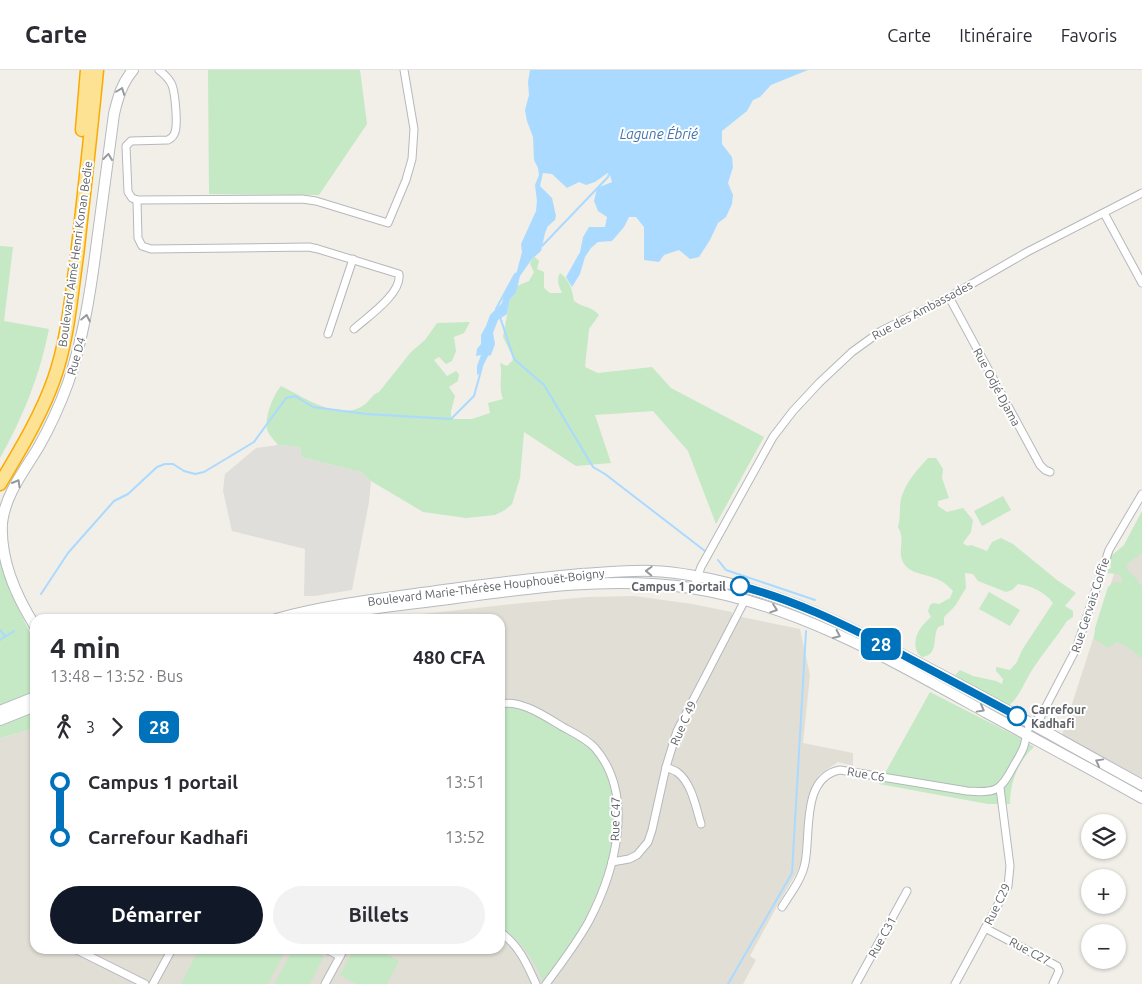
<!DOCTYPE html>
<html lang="fr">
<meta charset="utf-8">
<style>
:root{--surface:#fff;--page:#f2f2f3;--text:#2b2b33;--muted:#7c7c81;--line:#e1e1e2;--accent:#111827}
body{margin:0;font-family:Ubuntu,sans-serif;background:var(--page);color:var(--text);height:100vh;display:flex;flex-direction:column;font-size:19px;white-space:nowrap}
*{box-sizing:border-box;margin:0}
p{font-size:16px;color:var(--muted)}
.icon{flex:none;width:28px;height:28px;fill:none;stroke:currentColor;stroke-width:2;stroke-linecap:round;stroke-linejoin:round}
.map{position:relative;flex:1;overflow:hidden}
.side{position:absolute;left:30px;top:544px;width:475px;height:340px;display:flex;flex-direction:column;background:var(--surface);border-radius:15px;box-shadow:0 1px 4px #0004}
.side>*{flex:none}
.badge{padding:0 10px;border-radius:8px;font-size:18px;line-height:32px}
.controls{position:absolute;left:1081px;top:744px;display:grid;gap:10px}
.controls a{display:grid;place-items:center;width:45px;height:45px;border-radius:50%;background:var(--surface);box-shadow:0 1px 4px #0004;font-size:25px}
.map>.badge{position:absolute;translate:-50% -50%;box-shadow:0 0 0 2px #fff}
.legs{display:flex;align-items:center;gap:8px;height:55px;padding:0 20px;font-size:16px}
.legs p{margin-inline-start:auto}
.summary{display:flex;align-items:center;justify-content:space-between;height:85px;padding:0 20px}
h1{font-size:28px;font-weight:700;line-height:38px}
.cta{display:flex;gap:10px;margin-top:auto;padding:10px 20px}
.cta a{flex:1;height:58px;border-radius:30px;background:var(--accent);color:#fff;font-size:20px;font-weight:700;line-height:58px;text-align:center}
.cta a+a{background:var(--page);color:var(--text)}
ul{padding:0 20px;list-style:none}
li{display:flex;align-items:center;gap:18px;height:55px;font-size:19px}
li i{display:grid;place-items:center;width:8px;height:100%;margin:0 6px;background:currentColor}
li i::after{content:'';width:12px;height:12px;margin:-6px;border:4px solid;border-radius:50%;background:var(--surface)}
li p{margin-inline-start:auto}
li:first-child i{background:linear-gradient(#0000 50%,currentColor 0)}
li:last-child i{background:linear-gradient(currentColor 50%,#0000 0)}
header{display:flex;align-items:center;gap:30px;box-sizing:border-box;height:70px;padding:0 25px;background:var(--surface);border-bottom:1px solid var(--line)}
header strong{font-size:24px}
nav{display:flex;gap:28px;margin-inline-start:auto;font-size:18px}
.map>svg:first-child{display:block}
</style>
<header>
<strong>Carte</strong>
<nav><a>Carte</a><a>Itinéraire</a><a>Favoris</a></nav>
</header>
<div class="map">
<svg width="1142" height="914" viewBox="0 0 1142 914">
<rect width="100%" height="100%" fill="#f1efe8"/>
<!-- industrial -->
<polygon fill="#e0deda" points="278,375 301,377 301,387 361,402 371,411 369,432 352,520 315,526 304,526 305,479 232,461 223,421 225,404 256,378"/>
<!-- education -->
<g fill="#e1ded6">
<polygon points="1142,477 1142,708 1062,665 1115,501"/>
<polygon points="634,526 692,534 732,542 732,545 800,559 810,605 803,673 853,683 853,696 838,692 820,704 813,715 807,731 801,793 796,804 777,836 750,886 756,890 743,914 0,914 0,668 35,658 35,879 500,879 500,549 378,549 522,533 588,527"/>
</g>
<!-- green -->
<g fill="#c5e8c5">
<polygon points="208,0 360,0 367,54 319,125 209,124"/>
<path d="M0,176L13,177L4,251L49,259C40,305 23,347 0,388Z"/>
<path d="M535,187L539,191L537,199L544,202V218L550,223H562C559,216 556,211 560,203C570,210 572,220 574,231C584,238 591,236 599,245L589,259L585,297L598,303L652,297L671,318L764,367L716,454L688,381L653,341L595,345L611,393L576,396L524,362L520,408L512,434L505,440L495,445L466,448L423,442L371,411L361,402L301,387V377L278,375C275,371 270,366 268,362C263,350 273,325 281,316C304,327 335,350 361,337C369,333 371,325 379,322L411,282L425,270L437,253L470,252L464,263L454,267L456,281L452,291L446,294L439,287L434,290L447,306L456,301L459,304L458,311L449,317L455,326L451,341V349H472L490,343L488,333L503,329C498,316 503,306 500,293L507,296L514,289L503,267L510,229L516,223L517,216L529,211L534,202L530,194L532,189Z"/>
<path d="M928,388H936L943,399L942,408L949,428L938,431V436L947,442L963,438L973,450L971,462L963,473L967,476L971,475L987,481L992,472L1001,468L1013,474L1057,510L1076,523L1065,536L1073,541V547L1067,551C1056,568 1043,583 1032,600C1024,612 1020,627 1008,636L955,605L960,600L973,606L996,611L1002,614L1003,609L996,601V597L1010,600L1017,592L1022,580L1053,533C1045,522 1032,516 1018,514L1012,520L1006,522L978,511L973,504L965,503L966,518L955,536L944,547V555L938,557C932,568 939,585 922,587C913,582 914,567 920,559C923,554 927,551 931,547L928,541L930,535L933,533L939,534L950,528L953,521C949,517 945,513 941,511C930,504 909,505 903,492C897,480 906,471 898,457C901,448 899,438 901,429C905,413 917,400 928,388Z"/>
<polygon points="1003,426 1011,440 982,456 974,441"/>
<path d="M1142,441V483L1127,494V500L1134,506L1142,517V589C1134,581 1127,575 1116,572L1109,578L1094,569L1095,558L1108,517L1114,512L1121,513L1122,508L1118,504L1106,503L1105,501L1111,498L1110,487L1124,475Z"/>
<polygon points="0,483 10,522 35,573 35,658 0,668"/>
<polygon points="989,522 1020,540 1010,556 979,539"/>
<path d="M930,622L1020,668L1034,677C1018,691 1010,713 1010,734H988L879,714Z"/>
<path d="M505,637C527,639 545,651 564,662C574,667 584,673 592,681C640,731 603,818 574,869C565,884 554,898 544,912C533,891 522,869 500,857V638Z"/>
<polygon points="199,879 286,879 268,914 181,914"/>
<polygon points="293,879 311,879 324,886 310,914 274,914"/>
<polygon points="354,879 377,879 399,891 387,914 356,914 340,905"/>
</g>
<!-- water -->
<polygon fill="#aadaff" points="530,0 808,0 771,15 760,27 753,30 747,41 722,61 722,74 732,87 733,97 728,113 733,125 732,134 726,147 718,153 710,170 699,187 690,189 679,180 664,185 659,192 644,190 644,157 636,147 629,147 624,157 612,171 598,172 591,178 585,187 580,204 572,217 566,207 580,182 583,167 589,157 605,157 607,147 598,141 594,131 597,118 612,112 609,102 595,112 586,115 579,112 567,118 552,104 543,103 540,116 552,128 556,146 555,150 548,156 545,163 541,181 532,189 520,206 516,223 510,229 507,244 498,250 493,263 495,274 491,285 488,286 479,304 477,305 477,296 481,285 476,286 477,279 481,274 481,265 486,256 490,245 502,233 504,223 517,201 522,182 521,174 536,141 537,131 535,115 539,105 538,98 534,90 533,67 527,51 525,40 529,25 528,12"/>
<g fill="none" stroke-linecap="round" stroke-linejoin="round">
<!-- stream -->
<g stroke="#aadaff" stroke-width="2">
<polyline points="542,176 608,107 610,100"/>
<polyline points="496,239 515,204"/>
<polyline points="500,247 514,289 544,315 593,397 605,404 705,481"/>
<polyline points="718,490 726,500 815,530"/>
<polyline points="41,524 68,483 114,431 128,424 157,397 165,394 173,394 184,401 195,404 204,402 254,372 286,328 295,326 313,337 366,344 451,349 474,326 482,297"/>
<polyline points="0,560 5,566"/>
<polyline points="0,570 14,561"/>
<polyline points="728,914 792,803 806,561"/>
</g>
<!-- minor casing -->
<g stroke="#b5b8bc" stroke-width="9">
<g id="minor">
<path d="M159,0C164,4 169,8 172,15C175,23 178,53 175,62C174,66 172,68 168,70L131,71L126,76L128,122L132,128L137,130L302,129L316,131L388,153L406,110L412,89L414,59L404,0"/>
<path d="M137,130L138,168L142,176L151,179L309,177L318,179L399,204C402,224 367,247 354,259"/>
<polyline points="1104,143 1142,213"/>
<polyline points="949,227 1040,395 1045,400 1050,402"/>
<polyline points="328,264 353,189"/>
<polyline points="693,519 701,497 773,367 793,341 819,313 852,282 881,261 949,227 1027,182 1142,123"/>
<path d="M500,634C521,629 546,647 563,657C574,663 587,669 595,678C636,726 615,801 589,851C577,873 561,894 546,914"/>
<polyline points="1040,648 1076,579 1109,480 1142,424"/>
<path d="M666,697C670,699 674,700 677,702C692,713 696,738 701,754"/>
<polyline points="612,792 629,789 637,785 648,772 652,760 666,697 677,661 745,530"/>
<path d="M782,837C790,824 802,809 805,793C811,764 801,707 840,700L967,721C995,723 1000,722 1013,697C1016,691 1022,683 1024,676C1028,663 1025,655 1040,648"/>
<polyline points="985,858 1057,896 1059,901 1053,914"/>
<path d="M500,862C519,875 527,894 536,914"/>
<polyline points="75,879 145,914"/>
<polyline points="326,879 340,886"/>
<polyline points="153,914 172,879"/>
<polyline points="325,914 344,879"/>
<polyline points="856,914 907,821"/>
<polyline points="955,914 1008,816 1010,796 1000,718"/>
</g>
</g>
<!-- secondary casing -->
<g stroke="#b6babf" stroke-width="12">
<g id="secondary">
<path d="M276,549C330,534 388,528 444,520C490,514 535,508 581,504C604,503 628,500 651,501C684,502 718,510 750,519C807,535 859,562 911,589C989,629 1065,673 1142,715"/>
<path d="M313,549C358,539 404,535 449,529C529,518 610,506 691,518C796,534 895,592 987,643C1038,671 1091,699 1142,728"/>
<path d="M35,556C16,526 0,489 2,453C5,425 24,401 38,378C50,357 60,335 68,313C83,269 90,225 96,179C102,134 108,89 114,44C118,27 122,13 133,0"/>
<polyline points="0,641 35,627"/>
<polyline points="0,650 35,636"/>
</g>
</g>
<!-- motorway casing -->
<g stroke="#f9ab00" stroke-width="15">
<g id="motorway">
<polyline points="82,60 87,0"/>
<path d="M0,414C20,380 41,346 54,309C68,269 71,227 77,186C84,124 91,62 97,0"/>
</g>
</g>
<!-- minor -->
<use href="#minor" stroke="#fff" stroke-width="7"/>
<!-- secondary -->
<use href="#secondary" stroke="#fff" stroke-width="10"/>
<!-- motorway -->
<use href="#motorway" stroke="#fde293" stroke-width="12"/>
</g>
<!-- one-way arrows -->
<defs><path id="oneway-chevron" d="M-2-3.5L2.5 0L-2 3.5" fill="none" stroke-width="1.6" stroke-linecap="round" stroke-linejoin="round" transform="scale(1.25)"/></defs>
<g stroke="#979a9d">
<use href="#oneway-chevron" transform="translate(121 21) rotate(-69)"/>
<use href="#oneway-chevron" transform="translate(108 87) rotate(-83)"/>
<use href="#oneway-chevron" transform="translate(86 248) rotate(-79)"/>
<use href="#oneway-chevron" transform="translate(17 413) rotate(-60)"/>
<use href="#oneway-chevron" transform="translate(649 501) rotate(-178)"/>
<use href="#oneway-chevron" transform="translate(774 539) rotate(19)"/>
<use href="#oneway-chevron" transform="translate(837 565) rotate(25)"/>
<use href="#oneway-chevron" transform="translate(981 639) rotate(29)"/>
<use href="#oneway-chevron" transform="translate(1099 692) rotate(-151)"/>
</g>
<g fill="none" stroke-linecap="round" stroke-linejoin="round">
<!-- line-1 casing -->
<g stroke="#fff" stroke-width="11">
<path id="line-1" d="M740,516C792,529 841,553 888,577C931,600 974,623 1017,646"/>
</g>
<!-- line-1 -->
<use href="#line-1" stroke="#0072bc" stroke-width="8"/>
</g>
<!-- markers -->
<g fill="#fff" stroke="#0072bc" stroke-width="2.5">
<circle cx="740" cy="516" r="9"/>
<circle cx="1017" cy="646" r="9"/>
</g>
<g text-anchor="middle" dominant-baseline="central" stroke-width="4" stroke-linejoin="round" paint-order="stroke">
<!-- street labels -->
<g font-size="12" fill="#5f6368" stroke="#fff">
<text transform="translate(75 184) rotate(-82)">Boulevard Aimé Henri Konan Bedie</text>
<text transform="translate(922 240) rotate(-28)">Rue des Ambassades</text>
<text transform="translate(76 286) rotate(-74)">Rue D4</text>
<text transform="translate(997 317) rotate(62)">Rue Odjé Djama</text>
<text transform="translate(486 517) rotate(-7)">Boulevard Marie-Thérèse Houphouët-Boigny</text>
<text transform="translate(1090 535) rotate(-72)">Rue Gervais Coffie</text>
<text transform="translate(683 653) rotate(-66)">Rue C 49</text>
<text transform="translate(866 704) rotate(10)">Rue C6</text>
<text transform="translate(615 749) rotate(-89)">Rue C47</text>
<text transform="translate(997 834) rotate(-64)">Rue C29</text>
<text transform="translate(882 867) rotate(-61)">Rue C31</text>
<text transform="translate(1030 881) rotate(28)">Rue C27</text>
</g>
<!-- stop labels -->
<g font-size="12" font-weight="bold" fill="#5f6368" stroke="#fff" text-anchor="end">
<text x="726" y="516">Campus 1 portail</text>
<text x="1031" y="639" text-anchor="start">Carrefour<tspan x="1031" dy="14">Kadhafi</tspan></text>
</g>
<!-- water labels -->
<g font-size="14" font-style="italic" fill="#4174aa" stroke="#fff">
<text x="659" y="64">Lagune Ébrié</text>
</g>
</g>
</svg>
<div class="controls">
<a><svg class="icon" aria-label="layers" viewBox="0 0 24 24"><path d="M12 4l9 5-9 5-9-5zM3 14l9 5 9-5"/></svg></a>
<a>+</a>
<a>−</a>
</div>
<b class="badge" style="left:881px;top:574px;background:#0072bc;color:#fff">28</b>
<section class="side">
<div class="summary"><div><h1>4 min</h1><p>13:48 – 13:52 · Bus</p></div><b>480 CFA</b></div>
<div class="legs"><svg class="icon" aria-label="walk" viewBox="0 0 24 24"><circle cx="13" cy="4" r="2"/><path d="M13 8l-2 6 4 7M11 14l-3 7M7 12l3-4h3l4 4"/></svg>3<svg class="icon" aria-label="forward" viewBox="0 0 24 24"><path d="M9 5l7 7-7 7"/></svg><b class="badge" style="background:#0072bc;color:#fff">28</b></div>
<ul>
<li><i style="color:#0072bc"></i><b>Campus 1 portail</b><p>13:51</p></li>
<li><i style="color:#0072bc"></i><b>Carrefour Kadhafi</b><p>13:52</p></li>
</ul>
<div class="cta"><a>Démarrer</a><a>Billets</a></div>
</section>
</div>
